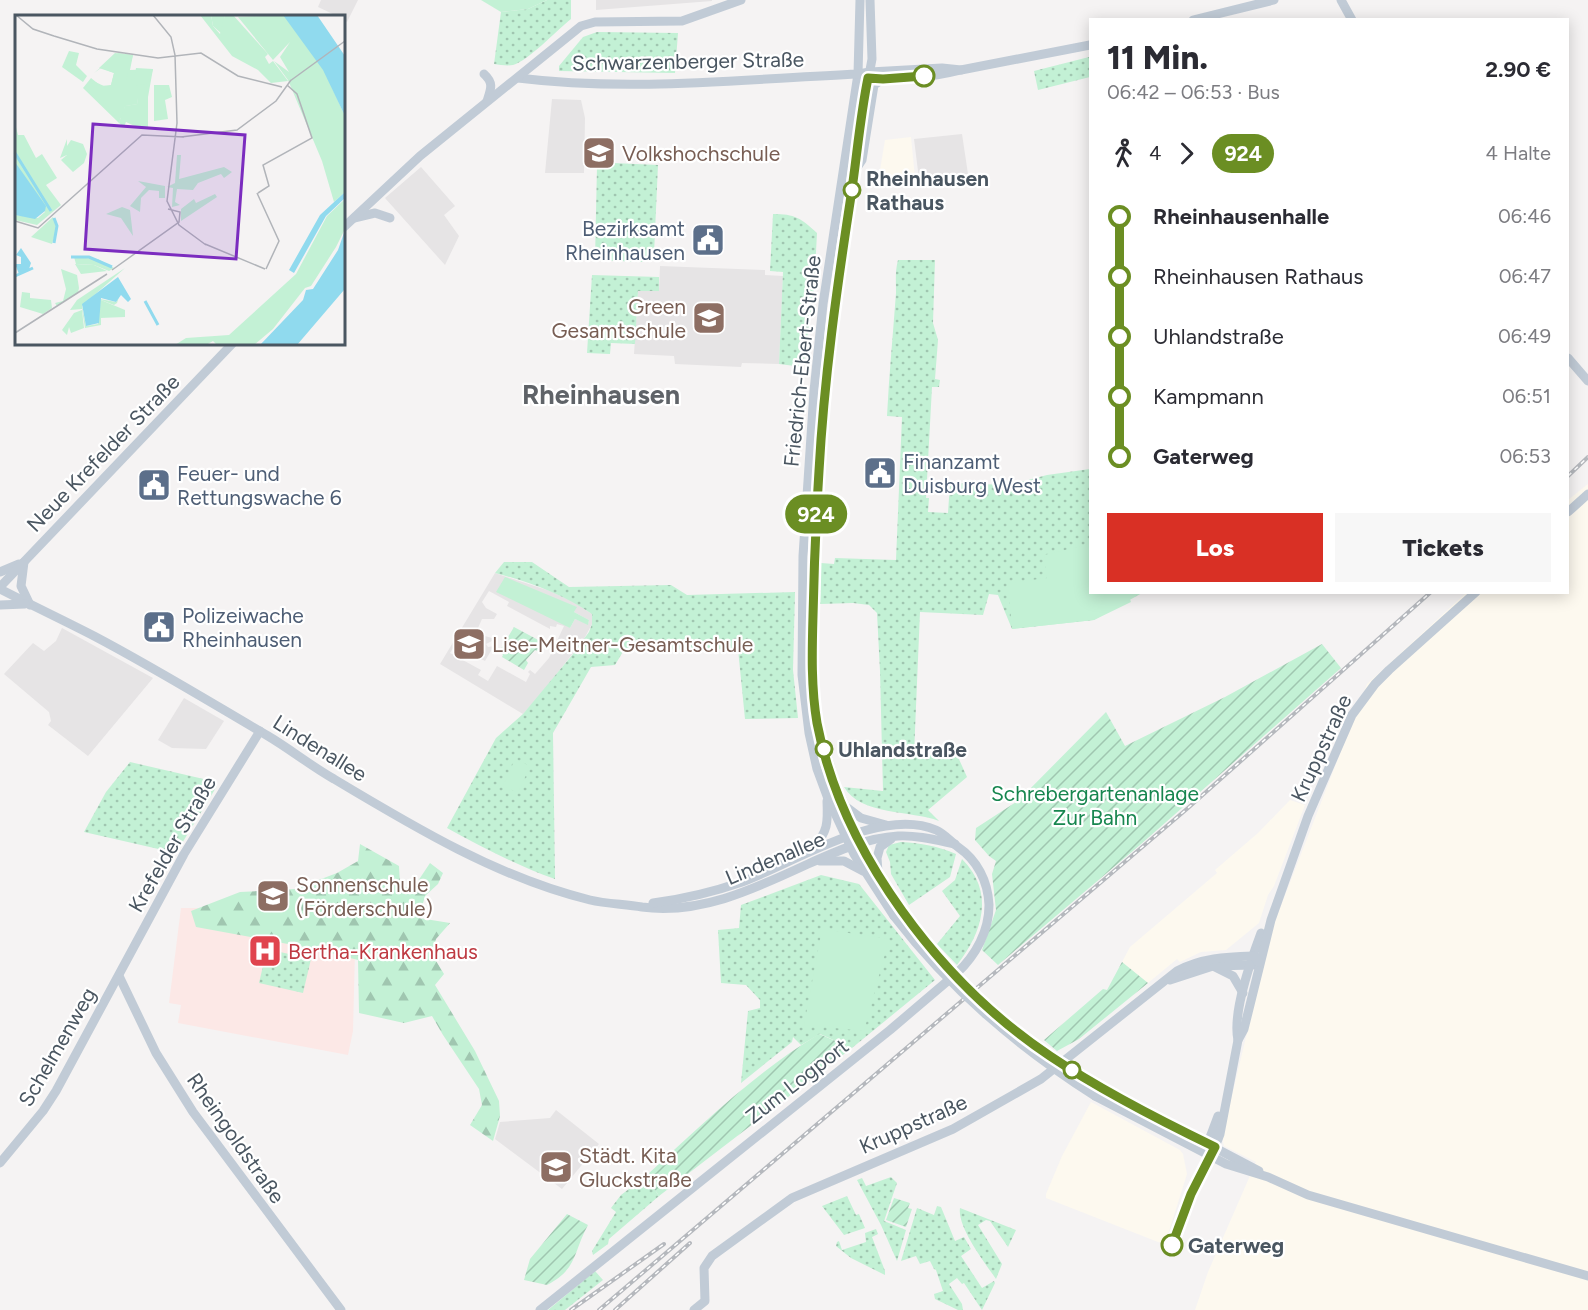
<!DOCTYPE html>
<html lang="de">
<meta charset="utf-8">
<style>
:root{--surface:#fff;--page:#f7f7f7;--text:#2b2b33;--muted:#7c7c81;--accent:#d93025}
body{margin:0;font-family:Figtree,sans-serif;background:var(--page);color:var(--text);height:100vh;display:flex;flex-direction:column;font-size:22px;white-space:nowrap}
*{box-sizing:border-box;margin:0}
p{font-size:20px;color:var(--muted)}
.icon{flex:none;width:33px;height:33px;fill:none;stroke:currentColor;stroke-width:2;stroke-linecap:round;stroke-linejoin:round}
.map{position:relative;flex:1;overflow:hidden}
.drawer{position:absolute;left:1089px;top:18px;width:480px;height:576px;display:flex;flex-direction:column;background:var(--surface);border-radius:0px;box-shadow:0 3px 15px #0003}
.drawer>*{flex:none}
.badge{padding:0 12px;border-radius:20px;font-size:21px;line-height:39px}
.map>.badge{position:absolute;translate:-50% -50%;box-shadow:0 0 0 3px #fff}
.legs{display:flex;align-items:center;gap:9px;height:66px;padding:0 18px;font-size:20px}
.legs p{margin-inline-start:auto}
.headline{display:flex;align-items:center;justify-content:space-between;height:102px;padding:0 18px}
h1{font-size:33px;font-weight:800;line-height:45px}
.primary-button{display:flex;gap:12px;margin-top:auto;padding:12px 18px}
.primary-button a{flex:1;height:69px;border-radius:0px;background:var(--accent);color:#fff;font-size:24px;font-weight:800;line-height:69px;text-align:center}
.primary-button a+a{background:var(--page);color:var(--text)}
ul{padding:0 18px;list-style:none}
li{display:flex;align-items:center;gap:21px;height:60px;font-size:22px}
li i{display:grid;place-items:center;width:9px;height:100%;margin:0 8px;background:currentColor}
li i::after{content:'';width:15px;height:15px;margin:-8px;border:4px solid;border-radius:50%;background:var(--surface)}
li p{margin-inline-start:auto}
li:first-child i{background:linear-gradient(#0000 50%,currentColor 0)}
li:last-child i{background:linear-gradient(currentColor 50%,#0000 0)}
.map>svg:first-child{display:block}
</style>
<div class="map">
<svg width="1588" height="1310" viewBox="0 0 1588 1310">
<defs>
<pattern id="grass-dots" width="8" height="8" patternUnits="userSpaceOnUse" patternTransform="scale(1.5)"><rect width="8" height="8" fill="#c3f1d5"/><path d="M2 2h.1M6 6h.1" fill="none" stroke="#a0c6b0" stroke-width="1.8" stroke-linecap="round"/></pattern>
<pattern id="forest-firs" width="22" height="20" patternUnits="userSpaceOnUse" patternTransform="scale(1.5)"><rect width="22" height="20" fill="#c3f1d5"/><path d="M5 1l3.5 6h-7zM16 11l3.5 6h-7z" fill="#a0c6b0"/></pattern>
<pattern id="garden-furrows" width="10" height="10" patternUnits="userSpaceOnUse" patternTransform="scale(1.5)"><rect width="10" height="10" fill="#c3f1d5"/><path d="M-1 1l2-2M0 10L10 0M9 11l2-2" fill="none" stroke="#a0c6b0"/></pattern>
</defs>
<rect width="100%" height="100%" fill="#f5f3f3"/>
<!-- commercial -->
<g fill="#fdf9ef">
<polygon points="911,137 915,178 878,182 885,140"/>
<polygon points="1588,484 1588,1310 1195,1310 1208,1272 1256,1162 1224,1146 1222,1137 1272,929 1367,684 1466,593 1568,592 1568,500"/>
<polygon points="1290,800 1305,805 1274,886 1268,895 1259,923 1226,950 1201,952 1180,962 1177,959 1148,983 1122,962 1130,947 1217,873 1215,870 1258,833"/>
<polygon points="1091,1102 1180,1150 1183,1154 1187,1174 1166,1241 1163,1243 1158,1242 1046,1198 1046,1194 1062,1156"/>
</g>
<!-- education -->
<g fill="#e6e4e5" fill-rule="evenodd">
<polygon points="321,0 358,0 347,22 344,20 344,16 337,16 318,7"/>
<polygon points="596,0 712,0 712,1 596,10"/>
<polygon points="552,99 581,100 585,118 584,173 545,173"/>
<polygon points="962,134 968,174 919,179 914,139"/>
<polygon points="421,167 455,206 444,215 459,236 445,265 385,198"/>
<polygon points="660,266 765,270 765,275 783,276 779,364 742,363 741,367 675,364 674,356 634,354 638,291 659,291"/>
<path d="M495,573L550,591L574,602L592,614V624L584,639L541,694L523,714L440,664ZM504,578L576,607L574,612L589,620L588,624L575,619L570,628ZM489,591L509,602L507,606L550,629V626L556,627L557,624L564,626L549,658L535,674L530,670L528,672L530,674L526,682L497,666L488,681L478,675L481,670L450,653L455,645L485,661L492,649L494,650V646L488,647L486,644L492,641V638L481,635L478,628L482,619H494L497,614L486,608L482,602Z"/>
<polygon points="62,628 153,678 88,756 48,725 51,721 49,712 4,674 33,643 44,651 56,641"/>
<polygon points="184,698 224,721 206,749 172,748 158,740"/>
<polygon points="556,1110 599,1144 562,1189 495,1139 500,1122 550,1118"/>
</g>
<!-- medical -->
<polygon fill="#fce8e6" points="181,908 261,908 356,912 353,1031 348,1055 178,1023 181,1005 169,1003"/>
<!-- grass -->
<g fill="url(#grass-dots)">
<path d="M547,0H571V19C557,30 528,61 513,65C508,66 500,65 494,64L501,12L528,9Z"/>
<polygon points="597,32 678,33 675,73 559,71 559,66 583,37"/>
<polygon points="1089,57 1090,77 1038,90 1034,71"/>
<polygon points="613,163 658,165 654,254 642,262 595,260 597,166 607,167"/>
<path d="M773,214C795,214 801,218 817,233L814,291L803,367L779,364L783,272L770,271Z"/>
<path d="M898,260H935L933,323L938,340L935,379L940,380L939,387H932L926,498H929L928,512L948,513L950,483L1009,485L1047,475L1090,469V592L1142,593L1094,620L1012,629L998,595L989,594L983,615L920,612L914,754L958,757L967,777L928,810L939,821C911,810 861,816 844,787L883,791L880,671L877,613L869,605L853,603L820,604L821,563L834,564L835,558L896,560L902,417L887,416C889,375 893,334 896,293C896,281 895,271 898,260Z"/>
<polygon points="592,275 659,277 659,291 638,291 635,344 611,343 610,354 587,353"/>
<path d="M504,562H532L569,587L671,585L687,595L795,592L793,670L798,718L745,719L738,649L624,650L615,665L591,667L553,733L555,879C518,866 482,847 447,828L496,738L523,714L573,654L589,632L592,624V614C563,594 529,582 495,573Z"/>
<polygon points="130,762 208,780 217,786 176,853 84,832 106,792"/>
<path d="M901,842C921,843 938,846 956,854L950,877L909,905L891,874L890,862L886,852L889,845Z"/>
<path d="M962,859C995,892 983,932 957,965L937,944L960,916L942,891L955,880Z"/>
<polygon points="821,875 859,884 935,980 852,1048 820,1034 801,1045 793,1037 792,1042 741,1083 748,1011 760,1008 760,1000 746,985 721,983 718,930 739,928 741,905"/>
<polygon points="267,949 311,959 303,993 259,983"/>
<polygon points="646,1176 659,1196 609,1239 608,1244 593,1255 592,1251 616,1212 611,1208 621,1195"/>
<polygon points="891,1177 897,1183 884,1221 906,1230 897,1261 881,1225 857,1180 862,1178 866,1186"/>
<polygon points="847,1196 856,1215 859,1214 865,1228 844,1235 822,1206"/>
<polygon points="937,1206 941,1207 955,1241 964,1237 971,1249 961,1256 982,1288 994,1281 995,1283 982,1310 964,1283 962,1284 957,1278 949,1284 962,1304 963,1310 958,1310 935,1299 934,1294 943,1291 936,1270 934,1269 930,1261 920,1264 916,1256 901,1261 917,1208 934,1215"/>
<path d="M960,1208L1016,1230L1008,1247L990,1221L986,1220L978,1225L1002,1264L996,1279C985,1263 957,1227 960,1208Z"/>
<polygon points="876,1229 878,1234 872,1237 885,1271 885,1275 851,1258 836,1246 837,1242 839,1241 842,1250 866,1242 865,1233"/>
<polygon points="595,1271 603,1280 565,1310 548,1310"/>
</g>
<!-- forest -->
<polygon fill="url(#forest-firs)" points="360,844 399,866 400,884 412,890 430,863 443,873 438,884 425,896 419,918 450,923 436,939 432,954 444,974 435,985 475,1051 499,1101 500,1116 493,1141 470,1125 482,1105 479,1089 443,1035 432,1016 404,1023 359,1013 358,960 315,949 196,927 191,911 240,892 295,889 337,873 358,861"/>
<!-- garden -->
<g fill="url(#garden-furrows)">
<polygon points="514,627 542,642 537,651 535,650 526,660 528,663 524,670 502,657 503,655 499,652"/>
<polygon points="1322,644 1341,668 1140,845 998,965 982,950 996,910 992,874 996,861 989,856 975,840 976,828 1019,800 1106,712 1125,746 1225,697"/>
<polygon points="1122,962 1148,983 1079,1039 1057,1051 1044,1040 1103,989 1107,990"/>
<path d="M819,1034L852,1048L659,1196L646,1176C700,1126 756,1072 819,1034Z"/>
<polygon points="894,1198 910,1203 908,1208 912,1209 906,1227 886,1220"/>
<path d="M567,1214L588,1225C573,1252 578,1269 547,1285L524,1280L530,1259Z"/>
</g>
<!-- pitch -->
<g fill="#c3f1d5">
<polygon points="481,0 547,0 528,9 501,12"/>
<polygon points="1090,544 1090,592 1128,593 1131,602 1094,620 1012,629 1008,583 1047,578 1044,555"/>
<polygon points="505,577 577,607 574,612 589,620 588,625 575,619 570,628 496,592"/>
<polygon points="515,759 530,766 518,793 503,786"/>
<polygon points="822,929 889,939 864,1031 804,1025"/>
</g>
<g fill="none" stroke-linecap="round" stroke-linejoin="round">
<!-- secondary -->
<g stroke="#c1cbd6" stroke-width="9">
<polyline points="860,0 858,74 823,304 814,391 803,556 802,675 809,733 817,769 827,796 854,854 894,916"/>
<polyline points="870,0 872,59 856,146 855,171 839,272 822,417 814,552 813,670 818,725 836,785 867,856 902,910"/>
<polyline points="1341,0 1352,20"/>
<polyline points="1193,20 1274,0"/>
<path d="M484,74C494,83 491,89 487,101"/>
<path d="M864,76C887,84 937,76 961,70L1090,45"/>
<path d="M518,78C631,92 745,79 858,74L870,72L942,68L961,70"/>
<polyline points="856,169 862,160 874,85 883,79"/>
<polyline points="354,218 375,213 390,218"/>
<polyline points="344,227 420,156 581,26 595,22 682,21 741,0"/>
<polyline points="1568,358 1588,381"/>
<polyline points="1568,512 1588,494"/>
<polyline points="24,562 21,586 30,605"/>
<polyline points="0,572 19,564"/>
<polyline points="0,587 232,344"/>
<path d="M0,589C31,605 63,620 94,636C153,667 210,702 268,736C290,749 311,766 334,779C414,827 499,878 590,900C607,904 625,904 642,907C701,915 756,888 808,864C837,851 866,838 898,836C917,835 936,840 955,844"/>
<polyline points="0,605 25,604"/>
<polyline points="845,806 861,818 886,825"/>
<path d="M813,849C828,831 828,823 827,801"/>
<polyline points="820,861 844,861 863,871"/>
<polyline points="878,872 877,858 880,847 891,839"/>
<polyline points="1215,967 1233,976 1243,993"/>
<polyline points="119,976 156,1053 193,1112 341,1310"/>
<polyline points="1170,980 1213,966 1253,965"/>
<path d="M1238,1040C1232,1013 1251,960 1261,933"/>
<polyline points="1099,1087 1259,1171"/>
<polyline points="1095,1096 1226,1164 1268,1177 1308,1195 1588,1276"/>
<polyline points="1206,1148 1218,1116"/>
<polyline points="1211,1157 1220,1134 1238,1040 1244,1029 1271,920 1308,816 1352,715 1375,684 1389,670 1476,592"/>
<polyline points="0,1163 43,1111 56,1091 184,854 260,731"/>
<path d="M540,1310L890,1030L957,973C976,955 989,931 989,905C988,881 977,860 958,847C950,841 945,834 936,830C880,806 794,863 742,882C713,892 684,899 653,903"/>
<path d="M694,1310L705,1301L704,1268L712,1256L792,1198L953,1129L1041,1079L1177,971C1202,958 1225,957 1253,956L1259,962"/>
</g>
<!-- rail casing -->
<g stroke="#b5b8bd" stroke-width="4">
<g id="rail">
<polyline points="1568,476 1588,457"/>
<polyline points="571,1310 664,1244"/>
<polyline points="599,1310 1188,808 1431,592"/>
<polyline points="615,1310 690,1243"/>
</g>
</g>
<!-- rail -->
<use href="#rail" stroke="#fff" stroke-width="1.5" stroke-dasharray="4.5" stroke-linecap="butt"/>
<!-- secondary-bridge -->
<g stroke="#c1cbd6" stroke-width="9">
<path d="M902,910C957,988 1019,1037 1099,1087"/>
<path d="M894,916C951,990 1017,1046 1095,1096"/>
</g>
</g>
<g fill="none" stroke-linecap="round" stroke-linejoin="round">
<!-- line-1 casing -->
<g stroke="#fff" stroke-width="14">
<path id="line-1" d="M924,76L883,79L868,78C860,117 857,156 851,196C837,287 824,379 819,471C816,519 814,568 813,616C812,651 811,688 817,723C842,853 941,983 1050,1056C1102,1091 1159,1120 1215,1147L1191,1194L1172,1245"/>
</g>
<!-- line-1 -->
<use href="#line-1" stroke="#6b8e23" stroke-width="9"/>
</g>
<!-- icons -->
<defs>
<g id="university-square" transform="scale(1.725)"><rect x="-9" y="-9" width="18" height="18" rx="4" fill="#8d6e63" stroke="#fff"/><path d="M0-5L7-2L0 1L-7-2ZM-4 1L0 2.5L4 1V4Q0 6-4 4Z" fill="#fff"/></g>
<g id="civic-square" transform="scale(1.725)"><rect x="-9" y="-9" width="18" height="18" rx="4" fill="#5c6f8a" stroke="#fff"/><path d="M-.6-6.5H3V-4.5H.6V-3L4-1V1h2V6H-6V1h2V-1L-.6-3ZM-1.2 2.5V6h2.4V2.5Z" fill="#fff"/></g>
<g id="school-square" transform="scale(1.725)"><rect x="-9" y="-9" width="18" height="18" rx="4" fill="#8d6e63" stroke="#fff"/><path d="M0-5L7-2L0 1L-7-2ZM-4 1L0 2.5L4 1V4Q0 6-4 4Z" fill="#fff"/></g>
<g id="hospital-square" transform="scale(1.725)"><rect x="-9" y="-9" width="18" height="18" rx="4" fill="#e0444e" stroke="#fff"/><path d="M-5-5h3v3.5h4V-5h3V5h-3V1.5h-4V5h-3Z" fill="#fff"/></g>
</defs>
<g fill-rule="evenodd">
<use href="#university-square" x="599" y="153"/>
<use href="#civic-square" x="708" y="240"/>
<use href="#school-square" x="709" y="318"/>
<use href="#civic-square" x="880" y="473"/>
<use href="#civic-square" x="154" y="485"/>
<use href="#civic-square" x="159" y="627"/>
<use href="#school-square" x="469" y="644"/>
<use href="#school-square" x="273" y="896"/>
<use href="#hospital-square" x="265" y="951"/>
<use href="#school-square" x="556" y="1167"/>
</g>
<!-- markers -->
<g fill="#fff" stroke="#6b8e23" stroke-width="3">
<circle cx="924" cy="76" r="10"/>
<circle cx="852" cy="190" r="8"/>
<circle cx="824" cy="749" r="8"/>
<circle cx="1072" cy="1070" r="8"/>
<circle cx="1172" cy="1245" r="10"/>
</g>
<g text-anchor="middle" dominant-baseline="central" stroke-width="4.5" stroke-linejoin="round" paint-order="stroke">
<!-- street labels -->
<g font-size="21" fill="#4a5661" stroke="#fff">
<text transform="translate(688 61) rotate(-1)">Schwarzenberger Straße</text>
<text transform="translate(802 361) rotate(-84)">Friedrich-Ebert-Straße</text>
<text transform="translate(103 453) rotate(-46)">Neue Krefelder Straße</text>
<text transform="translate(320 748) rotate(32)">Lindenallee</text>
<text transform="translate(1321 748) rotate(-65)">Kruppstraße</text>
<text transform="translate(172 844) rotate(-60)">Krefelder Straße</text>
<text transform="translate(775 858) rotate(-23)">Lindenallee</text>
<text transform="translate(57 1047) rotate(-60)">Schelmenweg</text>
<text transform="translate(797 1081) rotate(-38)">Zum Logport</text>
<text transform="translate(913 1124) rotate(-24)">Kruppstraße</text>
<text transform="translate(236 1138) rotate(55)">Rheingoldstraße</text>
</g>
<!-- education labels -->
<g font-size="21" fill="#785e54" stroke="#fff" text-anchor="start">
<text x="622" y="153">Volkshochschule</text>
<text x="686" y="306" text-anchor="end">Green<tspan x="686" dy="24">Gesamtschule</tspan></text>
<text x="492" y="644">Lise-Meitner-Gesamtschule</text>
<text x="296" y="884">Sonnenschule<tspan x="296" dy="24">(Förderschule)</tspan></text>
<text x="579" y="1155">Städt. Kita<tspan x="579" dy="24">Gluckstraße</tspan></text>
</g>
<!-- stop labels -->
<g font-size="21" font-weight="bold" fill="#4a5661" stroke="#fff" text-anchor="start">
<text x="866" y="178">Rheinhausen<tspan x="866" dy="24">Rathaus</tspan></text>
<text x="838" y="749">Uhlandstraße</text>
<text x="1188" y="1245">Gaterweg</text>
</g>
<!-- service labels -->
<g font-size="21" fill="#4e5e75" stroke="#fff" text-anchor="start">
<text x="685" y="228" text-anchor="end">Bezirksamt<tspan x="685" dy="24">Rheinhausen</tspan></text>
<text x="903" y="461">Finanzamt<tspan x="903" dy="24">Duisburg West</tspan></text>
<text x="177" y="473">Feuer- und<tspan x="177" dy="24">Rettungswache 6</tspan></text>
<text x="182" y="615">Polizeiwache<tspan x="182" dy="24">Rheinhausen</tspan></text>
</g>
<!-- park labels -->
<g font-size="21" fill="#17864f" stroke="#fff">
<text x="1095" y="793">Schrebergartenanlage<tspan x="1095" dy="24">Zur Bahn</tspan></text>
</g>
<!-- health labels -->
<g font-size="21" fill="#be3a42" stroke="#fff" text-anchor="start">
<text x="288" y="951">Bertha-Krankenhaus</text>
</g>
<!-- district labels -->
<g font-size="27" font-weight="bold" fill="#5f6368" stroke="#fff">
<text x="601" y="394">Rheinhausen</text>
</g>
</g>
<!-- overview -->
<g transform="translate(15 15)">
<rect width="330" height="330" fill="#f5f3f3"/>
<path d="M196,0H210L207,19L198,11ZM269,0L308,53L330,101V177L319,187L307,146L273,65L259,46L274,57L265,42L275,27L258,45L223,2H218ZM100,38L118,40L115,55L138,54L133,82H123L122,89L110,91L104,108L68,73L76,63L86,71L96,70L99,58L84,53ZM0,108L3,120H9L21,143L27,139L42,163L31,170L46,190L22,210L0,205V200L23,203L30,197L0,147ZM162,140H166L164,164L209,152L217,157L209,163L206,159L183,168L178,175L162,174L160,187L165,190L157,192L158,173L152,172L160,168ZM123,166L150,171V183H144V176L134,175L126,183L125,197L115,191L131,172ZM330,184V214L321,232L296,271L290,273L258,314L239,330H202L198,326L191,330H160L171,323L214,320L281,259L312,201ZM7,277L15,278V283L36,285L37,293L28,299L5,292ZM67,295L69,313L56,318L54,312L52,320L47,315L59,298Z" fill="#c3f1d5"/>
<path d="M185,0H196L198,11L205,19L210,0H218L253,39L250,42L254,49L258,46L273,66L256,68L243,55L217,41ZM103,38L118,40L111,65L119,64L121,53L138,54L134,68L121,71L133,82H123L122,89L110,91L108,102L104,108L106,103L102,99L98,102L99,97L91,95L94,91L91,88L88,92L89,86L76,80L78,68L74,70L76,65L91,72L96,70L99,58L86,53L79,58ZM52,124V131L56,125L68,129L72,139L69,148L58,157L46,145L52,140L45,143ZM107,192L115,195L118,221L106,203L91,199ZM60,249L79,250L92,256L66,259ZM110,253L67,291L71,311L83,309L85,284L101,287L104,282L102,288L99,290L86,285V310L70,313L67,294L55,295L62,285Z" fill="#c3f1d5"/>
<path d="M86,285L110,295V302L85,303Z" fill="#c3f1d5"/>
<path d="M139,70H154L157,82L150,85L153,104L139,106ZM200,179L202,182L166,206V194L179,184L181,188ZM38,202L42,213L37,229L16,222ZM59,242L83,244L99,253L94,256L79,250L61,249ZM46,254L62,260L64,273L63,278L42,291L40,288L48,286L51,274Z" fill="#c3f1d5"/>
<path d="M54,36L64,38L61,50L72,61L68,67L47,52ZM123,82H133V112L126,114L111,107L109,112L104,108L110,91L122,89Z" fill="#c3f1d5"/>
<path d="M268,0H302L330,41V101L308,55ZM0,147L31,191L30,196L20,204L0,200ZM330,177V183L311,201L279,258L274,255L305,200ZM330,215L329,275L282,330H245L288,285L291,275L298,274L323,235ZM6,233L16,248L14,254L4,259L0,249H6V242L1,240ZM103,262L116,284L113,287L106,280L101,287L86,283L84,308L71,311L67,289Z" fill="#90daee"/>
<path fill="none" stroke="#90daee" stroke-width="3" d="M0,138L36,196M39,228L42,211L39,203M56,242H74L97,252M0,261L18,253M130,286L143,310"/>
<path fill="none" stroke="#b1b4b9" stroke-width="1.5" d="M1,0L18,14L39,21M138,0L156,22L160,40L162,108L152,186L164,210L191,230M39,21L82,34L143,43L186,38L223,61L267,72M275,66L330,26M166,122L222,115L261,86L276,65M242,178L264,226L251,254M243,178L254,171L248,150L297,123L282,79L272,70M0,206L23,213L127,120L169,122M190,229L250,254M97,255L164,207L165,197L153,194M0,318L92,259"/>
<path fill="#7b2cbf" fill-opacity="0.15" stroke="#7b2cbf" stroke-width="3" d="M78,109L230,120L221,244L70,234Z"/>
<rect width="330" height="330" fill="none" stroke="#4a5661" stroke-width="3"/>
</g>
</svg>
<b class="badge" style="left:816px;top:514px;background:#6b8e23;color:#fff">924</b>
<section class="drawer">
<div class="headline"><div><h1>11 Min.</h1><p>06:42 – 06:53 · Bus</p></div><b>2.90 €</b></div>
<div class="legs"><svg class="icon" aria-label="walk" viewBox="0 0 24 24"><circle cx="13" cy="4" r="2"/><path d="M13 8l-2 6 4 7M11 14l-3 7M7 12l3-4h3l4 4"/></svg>4<svg class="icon" aria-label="forward" viewBox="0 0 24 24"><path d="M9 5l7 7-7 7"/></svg><b class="badge" style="background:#6b8e23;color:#fff">924</b><p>4 Halte</p></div>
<ul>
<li><i style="color:#6b8e23"></i><b>Rheinhausenhalle</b><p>06:46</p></li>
<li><i style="color:#6b8e23"></i><span>Rheinhausen Rathaus</span><p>06:47</p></li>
<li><i style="color:#6b8e23"></i><span>Uhlandstraße</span><p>06:49</p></li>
<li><i style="color:#6b8e23"></i><span>Kampmann</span><p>06:51</p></li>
<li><i style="color:#6b8e23"></i><b>Gaterweg</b><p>06:53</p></li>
</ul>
<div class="primary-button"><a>Los</a><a>Tickets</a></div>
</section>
</div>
